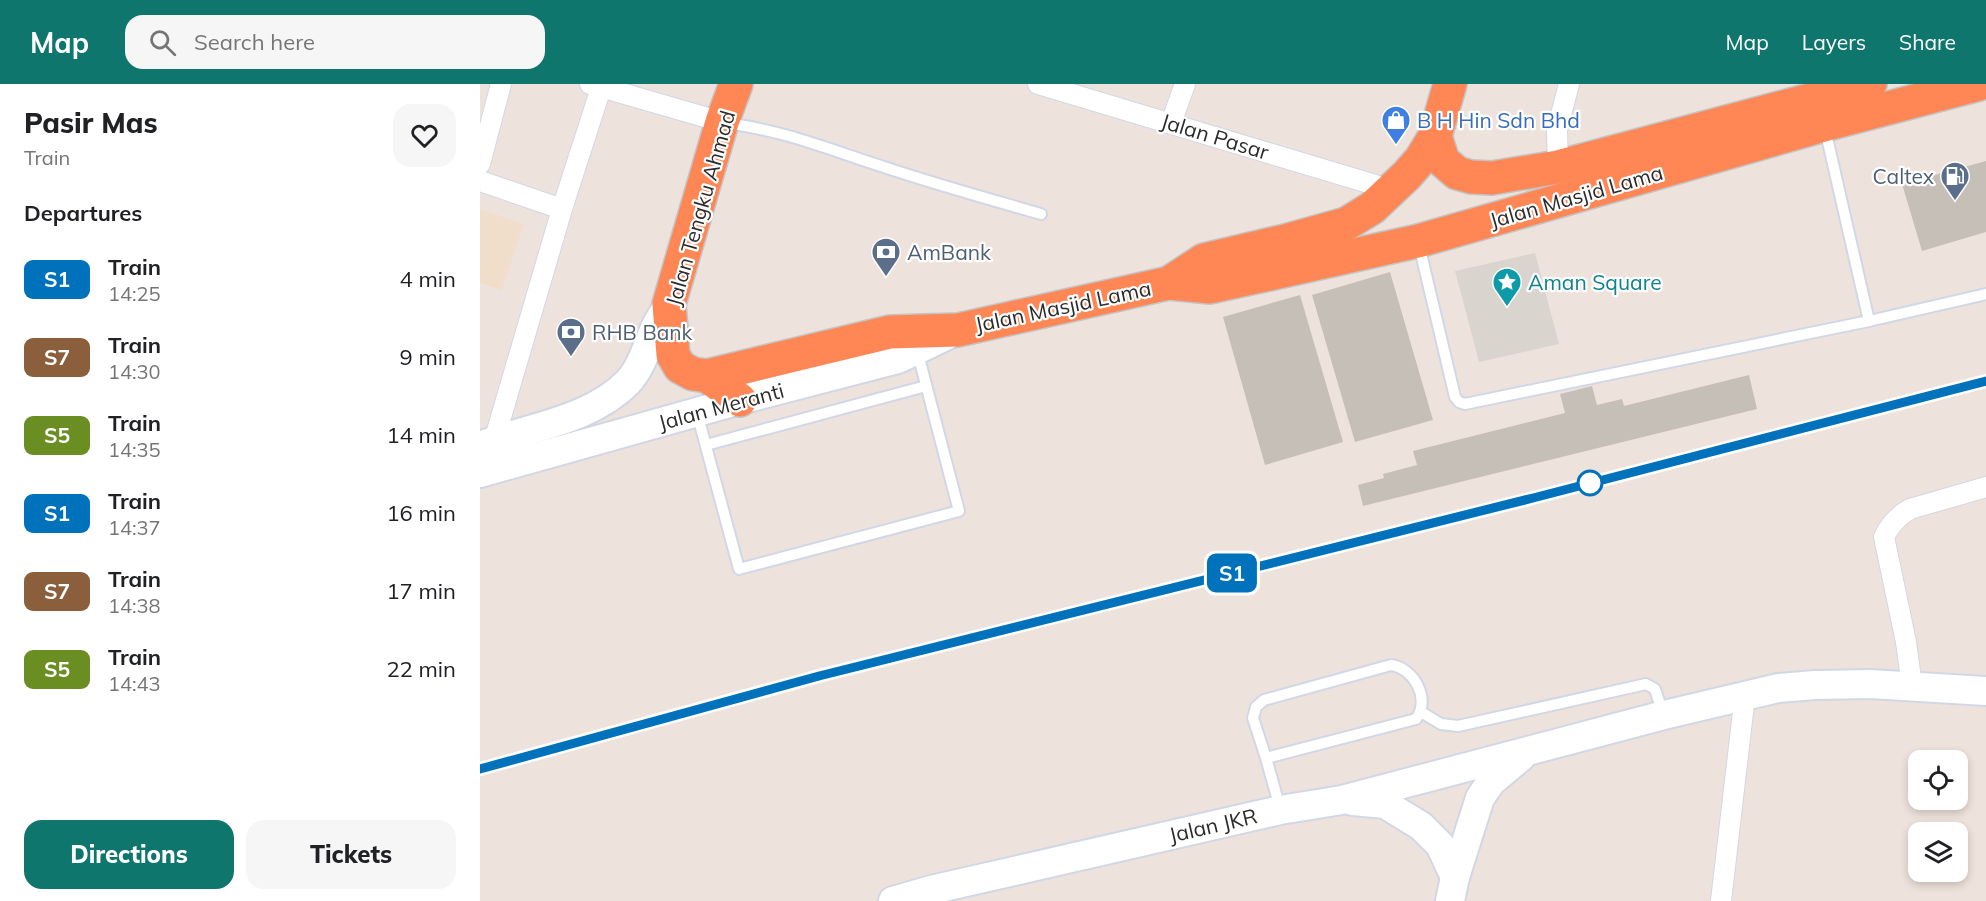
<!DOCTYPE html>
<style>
:root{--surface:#fff;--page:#f6f6f6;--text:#202124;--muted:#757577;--accent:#0f766e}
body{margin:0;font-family:Mulish,sans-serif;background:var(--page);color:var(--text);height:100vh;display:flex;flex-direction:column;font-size:22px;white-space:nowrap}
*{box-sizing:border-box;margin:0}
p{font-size:20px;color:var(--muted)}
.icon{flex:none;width:33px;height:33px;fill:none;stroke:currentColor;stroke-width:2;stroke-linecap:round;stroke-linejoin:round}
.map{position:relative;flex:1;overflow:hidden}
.details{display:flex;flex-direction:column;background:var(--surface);width:480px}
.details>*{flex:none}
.badge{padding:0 12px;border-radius:9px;font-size:21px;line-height:39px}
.tools{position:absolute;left:1428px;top:666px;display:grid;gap:12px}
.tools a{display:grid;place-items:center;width:60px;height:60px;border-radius:12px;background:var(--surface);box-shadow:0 3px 9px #0003;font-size:30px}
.map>.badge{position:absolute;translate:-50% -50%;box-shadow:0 0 0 3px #fff}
h2{padding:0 24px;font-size:22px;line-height:54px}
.round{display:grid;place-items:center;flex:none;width:63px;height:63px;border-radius:18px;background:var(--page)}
.summary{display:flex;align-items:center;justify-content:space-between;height:102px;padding:0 24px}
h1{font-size:28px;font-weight:800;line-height:45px}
.button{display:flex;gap:12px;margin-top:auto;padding:12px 24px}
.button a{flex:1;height:69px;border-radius:18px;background:var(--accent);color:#fff;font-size:24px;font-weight:800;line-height:69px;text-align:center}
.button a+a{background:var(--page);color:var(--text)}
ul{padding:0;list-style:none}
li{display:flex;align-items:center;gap:18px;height:78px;padding:0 24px}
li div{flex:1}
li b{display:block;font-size:22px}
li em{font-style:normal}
li .badge{min-width:66px;font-weight:700;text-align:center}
header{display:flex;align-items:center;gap:36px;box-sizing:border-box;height:84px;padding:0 30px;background:var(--accent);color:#fff}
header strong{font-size:28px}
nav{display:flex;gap:33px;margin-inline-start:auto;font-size:21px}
.search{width:420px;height:54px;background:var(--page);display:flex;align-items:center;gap:15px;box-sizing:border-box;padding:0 21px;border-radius:18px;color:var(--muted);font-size:22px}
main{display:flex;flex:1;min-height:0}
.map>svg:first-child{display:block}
</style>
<header>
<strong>Map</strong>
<div class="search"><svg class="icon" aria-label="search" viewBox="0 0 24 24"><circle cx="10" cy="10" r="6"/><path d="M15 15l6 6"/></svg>Search here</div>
<nav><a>Map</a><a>Layers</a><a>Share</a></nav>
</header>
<main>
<section class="details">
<div class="summary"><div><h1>Pasir Mas</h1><p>Train</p></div><a class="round"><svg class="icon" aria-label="heart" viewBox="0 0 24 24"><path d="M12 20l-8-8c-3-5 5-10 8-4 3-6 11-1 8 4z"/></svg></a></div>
<h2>Departures</h2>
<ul>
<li><span class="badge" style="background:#0072bc;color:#fff">S1</span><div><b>Train</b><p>14:25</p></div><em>4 min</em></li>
<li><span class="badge" style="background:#8b5e3c;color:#fff">S7</span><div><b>Train</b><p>14:30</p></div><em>9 min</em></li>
<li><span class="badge" style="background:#6b8e23;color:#fff">S5</span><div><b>Train</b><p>14:35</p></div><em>14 min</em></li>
<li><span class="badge" style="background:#0072bc;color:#fff">S1</span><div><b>Train</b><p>14:37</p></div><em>16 min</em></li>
<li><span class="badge" style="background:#8b5e3c;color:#fff">S7</span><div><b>Train</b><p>14:38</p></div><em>17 min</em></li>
<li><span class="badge" style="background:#6b8e23;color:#fff">S5</span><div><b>Train</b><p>14:43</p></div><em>22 min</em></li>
</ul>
<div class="button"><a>Directions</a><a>Tickets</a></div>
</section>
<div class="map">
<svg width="1506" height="817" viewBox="0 0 1506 817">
<rect width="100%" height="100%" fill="#eee3dc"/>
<!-- education -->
<polygon fill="#f1deca" points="0,125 44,140 22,206 0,199"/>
<!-- plaza -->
<polygon fill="#dad4cf" points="1055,169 1079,260 999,278 975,187"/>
<!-- building -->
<g fill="#c6bfb7">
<polygon points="1506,77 1506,148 1442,167 1422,100"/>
<polygon points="910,188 953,336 875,358 832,211"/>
<polygon points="820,211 863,358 785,381 743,233"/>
<polygon points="1269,291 1277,325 883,422 878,401 904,394 903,390 937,381 933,367 1085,329 1080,310 1112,302 1117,321 1142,315 1144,322"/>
</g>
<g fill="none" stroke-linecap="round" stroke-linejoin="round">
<!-- lane casing -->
<g stroke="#d1d7e5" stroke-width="14">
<g id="lane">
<path d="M244,39C301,45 353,67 407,84C458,101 509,115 561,130"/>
<polyline points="939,161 975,313 979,318 985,320 1389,237 1345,45"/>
<polyline points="1389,237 1506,210"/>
<polyline points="217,329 259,485 479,427 437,266"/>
<polyline points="226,361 446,302"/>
<polyline points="941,628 961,640 978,642 1166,600 1175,605 1183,630"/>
<path d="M786,674L936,635C951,615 934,584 911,581L784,616L776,623L773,634L786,674L800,724"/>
</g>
</g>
<!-- street casing -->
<g stroke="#d1d7e5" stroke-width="22">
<g id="street">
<polyline points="110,0 242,38"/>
<polyline points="558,0 912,106"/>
<polyline points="691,39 705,0"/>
<polyline points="0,80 21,0"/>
<polyline points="1078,83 1077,46 1089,0"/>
<polyline points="0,97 82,125"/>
<polyline points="14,357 82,125 121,4"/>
<path d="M1432,602L1426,558L1404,453C1410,440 1418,432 1430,425L1506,403"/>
<polyline points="1241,817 1265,611"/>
</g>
</g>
<!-- secondary casing -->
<g stroke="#d1d7e5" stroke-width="32">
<g id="secondary">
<path d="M0,362C48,343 110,337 148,298C162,283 167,262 175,244C179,236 184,228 189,220"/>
<polyline points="0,389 260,316 418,275 476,247"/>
<polyline points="873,717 905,720 941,742 960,761 975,793"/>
<polyline points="413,817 451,806 800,726 862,716 1184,631 1298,604 1335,601 1390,600 1506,607"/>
<polyline points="970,817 975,793 1000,714 1011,698 1041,673"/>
</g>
</g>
<!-- highway casing -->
<g stroke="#c4c4c4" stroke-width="36">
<g id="highway">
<polyline points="256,0 242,38 189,220 193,271 200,283 213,290 227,292 410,248 478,246 689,199 730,203 938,157 1344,41 1499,0"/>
<polyline points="955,52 963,77 977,89 991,93 1012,94 1078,83 1390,0"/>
<polyline points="689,199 724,176 805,157 866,140 892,124 927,91 941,75 955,52 970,0"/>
<polyline points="227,292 260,316"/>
</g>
</g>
<!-- lane -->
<use href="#lane" stroke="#fff" stroke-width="10"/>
<!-- street -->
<use href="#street" stroke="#fff" stroke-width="20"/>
<!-- secondary -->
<use href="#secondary" stroke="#fff" stroke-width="28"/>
<!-- highway -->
<use href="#highway" stroke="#ff8756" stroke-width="33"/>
<!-- rail casing -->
<g stroke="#9ea5b7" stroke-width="7">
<polyline id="rail" points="0,685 339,592 1077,408 1506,297"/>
</g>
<!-- rail -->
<use href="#rail" stroke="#fff" stroke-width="4.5" stroke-dasharray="14" stroke-linecap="butt"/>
</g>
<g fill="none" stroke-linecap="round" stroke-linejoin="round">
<!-- line casing -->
<g stroke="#fff" stroke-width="14">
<polyline id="line" points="0,685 339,592 1053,414 1506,297"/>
</g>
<!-- line -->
<use href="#line" stroke="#0072bc" stroke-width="9"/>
</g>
<!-- icons -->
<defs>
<g id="shop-pin" transform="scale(1.5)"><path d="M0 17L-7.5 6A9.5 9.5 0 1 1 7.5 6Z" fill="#3f7fe0" stroke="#fff"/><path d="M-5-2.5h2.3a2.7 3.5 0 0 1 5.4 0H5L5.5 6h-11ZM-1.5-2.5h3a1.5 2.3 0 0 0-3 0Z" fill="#fff"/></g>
<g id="fuel-pin" transform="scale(1.5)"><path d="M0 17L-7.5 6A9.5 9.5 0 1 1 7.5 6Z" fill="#5c6f8a" stroke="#fff"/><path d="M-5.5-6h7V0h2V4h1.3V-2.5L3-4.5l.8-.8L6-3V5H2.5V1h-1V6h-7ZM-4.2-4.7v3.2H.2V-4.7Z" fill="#fff"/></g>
<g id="bank-pin" transform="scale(1.5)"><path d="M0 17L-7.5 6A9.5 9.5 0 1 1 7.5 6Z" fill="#5c6f8a" stroke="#fff"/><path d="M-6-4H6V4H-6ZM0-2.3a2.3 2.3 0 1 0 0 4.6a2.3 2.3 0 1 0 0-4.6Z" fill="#fff"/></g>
<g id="sight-pin" transform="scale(1.5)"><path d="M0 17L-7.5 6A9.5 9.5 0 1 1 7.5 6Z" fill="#0f9aa8" stroke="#fff"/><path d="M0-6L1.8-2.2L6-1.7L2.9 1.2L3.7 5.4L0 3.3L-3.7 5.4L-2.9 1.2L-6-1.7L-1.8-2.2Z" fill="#fff"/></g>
</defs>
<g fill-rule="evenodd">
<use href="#shop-pin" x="916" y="36"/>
<use href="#fuel-pin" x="1475" y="92"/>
<use href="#bank-pin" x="406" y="168"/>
<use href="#sight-pin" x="1027" y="198"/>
<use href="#bank-pin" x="91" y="248"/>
</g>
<!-- markers -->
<circle fill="#fff" stroke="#0072bc" stroke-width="3" cx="1110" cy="399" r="12"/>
<g text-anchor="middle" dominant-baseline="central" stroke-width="4.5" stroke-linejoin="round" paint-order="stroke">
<!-- shop labels -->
<g font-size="21" fill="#366cbe" stroke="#fff" text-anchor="start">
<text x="937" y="36">B H Hin Sdn Bhd</text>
</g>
<!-- street labels -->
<g font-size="21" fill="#2b2b2b" stroke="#fff">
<text transform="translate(735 52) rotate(17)">Jalan Pasar</text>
<text transform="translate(1096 112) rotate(-16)">Jalan Masjid Lama</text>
<text transform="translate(220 124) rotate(-74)">Jalan Tengku Ahmad</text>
<text transform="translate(583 222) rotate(-12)">Jalan Masjid Lama</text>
<text transform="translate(241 322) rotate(-15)">Jalan Meranti</text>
<text transform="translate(733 741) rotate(-13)">Jalan JKR</text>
</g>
<!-- service labels -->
<g font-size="21" fill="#4e5e75" stroke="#fff" text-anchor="start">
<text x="1454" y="92" text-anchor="end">Caltex</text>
<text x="427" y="168">AmBank</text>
<text x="112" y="248">RHB Bank</text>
</g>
<!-- culture labels -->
<g font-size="21" fill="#0d838f" stroke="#fff" text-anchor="start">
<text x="1048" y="198">Aman Square</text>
</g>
</g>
</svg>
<div class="tools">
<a><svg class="icon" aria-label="locate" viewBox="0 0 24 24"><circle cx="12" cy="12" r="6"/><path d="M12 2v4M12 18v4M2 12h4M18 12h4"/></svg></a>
<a><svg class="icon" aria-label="layers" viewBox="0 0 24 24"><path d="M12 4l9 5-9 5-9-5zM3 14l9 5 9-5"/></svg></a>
</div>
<b class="badge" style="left:752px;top:489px;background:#0072bc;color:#fff">S1</b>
</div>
</main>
